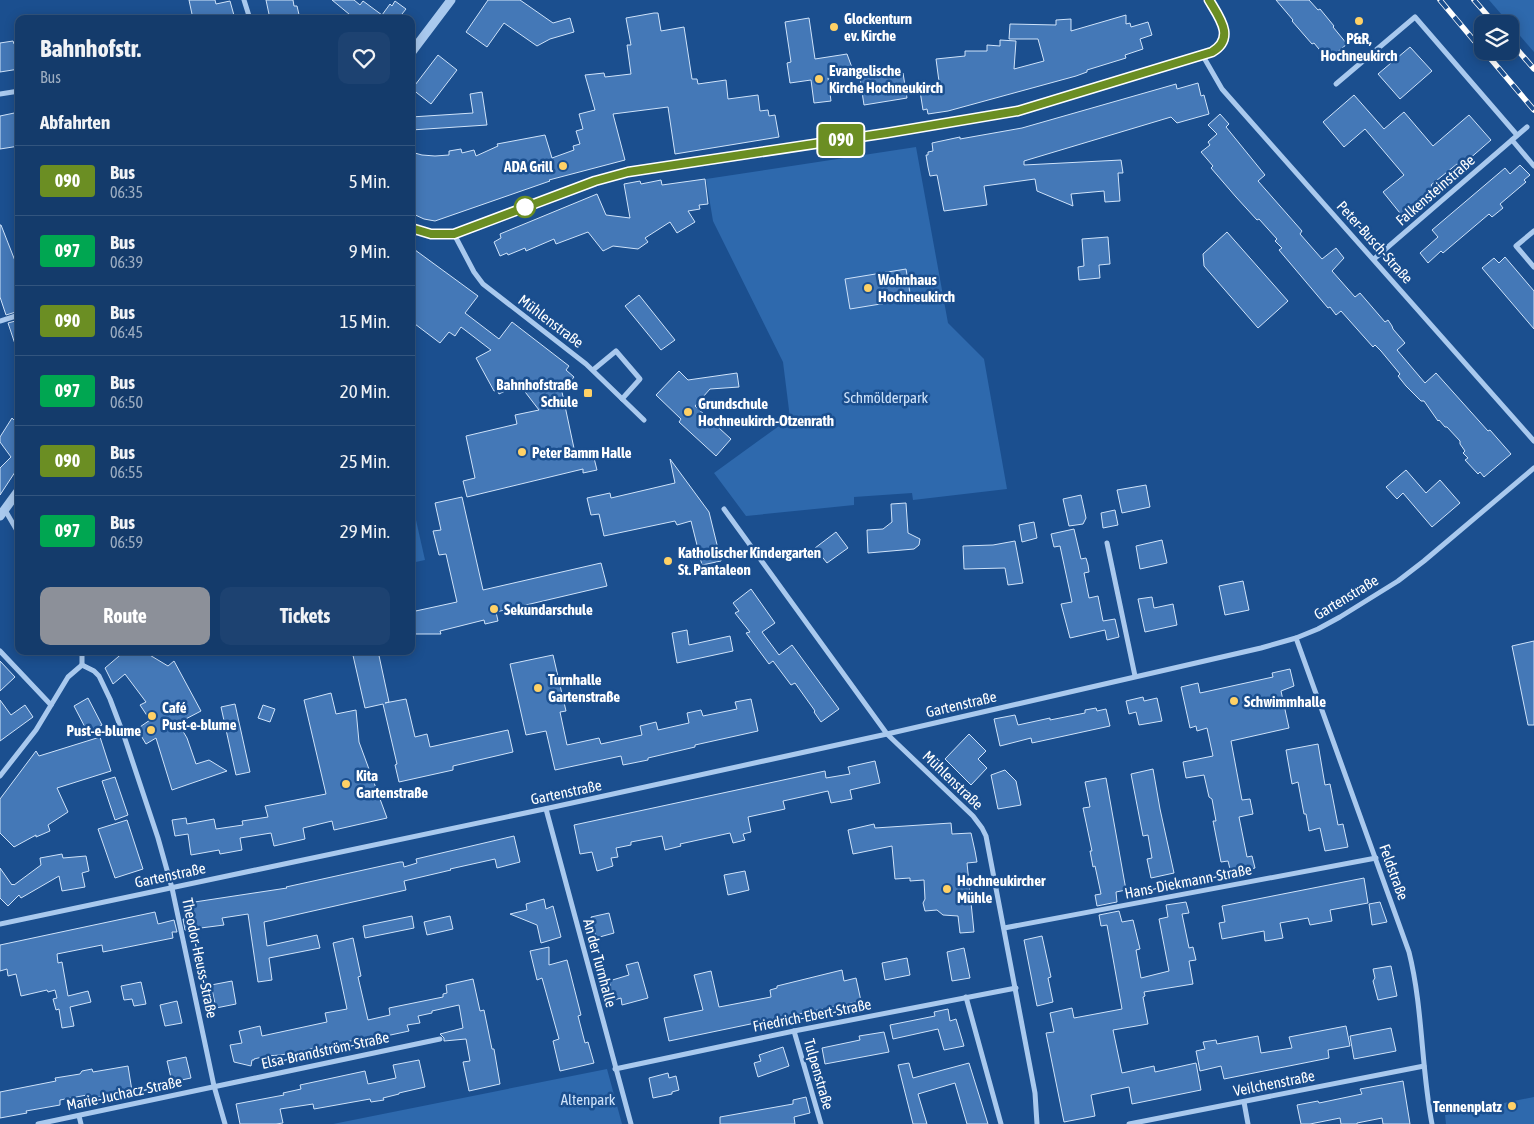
<!DOCTYPE html>
<html lang="de">
<meta charset="utf-8">
<style>
:root{--surface:#143b6b;--page:#1d4271;--text:#f1f3f6;--muted:#9dadc1;--line:#33557e;--accent:#8c9099}
body{margin:0;font-family:"Asap Condensed",sans-serif;background:var(--page);color:var(--text);height:100vh;display:flex;flex-direction:column;font-size:19px;white-space:nowrap}
*{box-sizing:border-box;margin:0}
p{font-size:16px;color:var(--muted)}
.icon{flex:none;width:28px;height:28px;fill:none;stroke:currentColor;stroke-width:2;stroke-linecap:round;stroke-linejoin:round}
.map{position:relative;flex:1;overflow:hidden}
.panel{position:absolute;left:15px;top:15px;width:400px;height:640px;display:flex;flex-direction:column;background:var(--surface);border-radius:10px;box-shadow:0 2px 12px #0003,0 0 0 1px var(--line)}
.panel>*{flex:none}
.badge{padding:0 10px;border-radius:4px;font-size:18px;line-height:32px}
.buttons{position:absolute;left:1474px;top:15px;display:grid;gap:10px}
.buttons a{display:grid;place-items:center;width:45px;height:45px;border-radius:10px;background:var(--surface);box-shadow:0 2px 12px #0003,0 0 0 1px var(--line);font-size:25px}
.map>.badge{position:absolute;translate:-50% -50%;box-shadow:0 0 0 2px #fff}
h2{padding:0 25px;font-size:19px;line-height:45px}
.round{display:grid;place-items:center;flex:none;width:52px;height:52px;border-radius:10px;background:var(--page)}
.head{display:flex;align-items:center;justify-content:space-between;height:85px;padding:0 25px}
h1{font-size:24px;font-weight:700;line-height:38px}
.button{display:flex;gap:10px;margin-top:auto;padding:10px 25px}
.button a{flex:1;height:58px;border-radius:10px;background:var(--accent);color:#fff;font-size:20px;font-weight:700;line-height:58px;text-align:center}
.button a+a{background:var(--page);color:var(--text)}
ul{padding:0;list-style:none}
li{display:flex;align-items:center;gap:15px;height:70px;padding:0 25px;border-top:1px solid var(--line)}
li div{flex:1}
li b{display:block;font-size:19px}
li em{font-style:normal}
li .badge{min-width:55px;font-weight:700;text-align:center}
.map>svg:first-child{display:block}
</style>
<div class="map">
<svg width="1534" height="1124" viewBox="0 0 1534 1124">
<rect width="100%" height="100%" fill="#1b4f8f"/>
<!-- green -->
<g fill="#2e69ad">
<polygon points="1489,0 1534,0 1534,52"/>
<polygon points="916,147 948,323 984,359 1007,489 913,500 912,493 854,497 854,505 746,516 714,473 790,418 783,362 713,221 706,179"/>
<polygon points="411,498 425,560 411,563"/>
<polygon points="607,1069 622,1124 333,1124"/>
<polygon points="1534,1097 1534,1124 1446,1124 1445,1115"/>
</g>
<!-- building -->
<g fill="#4478b7" stroke="#cfe3fa">
<polygon points="189,0 215,0 216,4 230,1 235,19 193,19"/>
<polygon points="266,0 293,0 294,6 297,6 300,19 270,19"/>
<polygon points="332,0 354,0 360,5 363,1 382,15 390,4 392,6 395,1 406,9 402,14 408,19 355,19"/>
<polygon points="488,0 520,0 553,23 570,18 574,32 550,39 537,46 504,23 487,47 466,32"/>
<polygon points="1276,0 1309,0 1318,10 1320,9 1334,26 1333,27 1347,44 1328,60 1314,43 1312,44 1292,21 1293,20"/>
<polygon points="654,13 658,13 661,31 684,27 692,79 697,79 698,84 726,80 728,99 758,95 760,111 768,110 769,116 775,115 779,137 675,154 668,107 613,114 625,160 549,180 550,181 435,221 424,219 411,213 411,152 422,155 435,156 449,155 449,151 461,149 462,153 474,150 476,156 498,146 497,144 545,135 552,158 574,150 573,146 580,144 576,131 583,129 579,114 595,110 585,75 604,73 605,77 631,74 627,45 631,45 626,18"/>
<polygon points="1126,15 1126,24 1130,23 1131,27 1148,22 1152,35 1140,39 1143,49 1125,55 1126,58 1087,70 1087,72 1076,76 948,111 928,114 927,109 923,110 920,91 940,89 936,59 965,56 965,51 987,51 987,45 1000,46 1000,40 1016,41 1014,69 1044,61 1038,39 1009,39 1010,24 1056,25 1056,20 1071,19 1071,31"/>
<polygon points="809,18 815,59 847,54 854,73 828,78 831,101 814,103 811,80 790,83 787,63 791,62 785,22"/>
<polygon points="13,41 14,44 19,44 19,69 0,72 0,43"/>
<polygon points="1410,47 1432,71 1400,99 1378,74"/>
<polygon points="438,55 457,70 431,104 412,89"/>
<polygon points="871,70 872,73 879,72 880,76 903,73 907,98 864,105 859,72"/>
<polygon points="1198,83 1201,96 1204,95 1209,114 1177,123 1171,117 1024,161 1024,165 1121,160 1123,173 1118,173 1120,201 1105,202 1104,191 1071,194 1073,206 1037,191 1035,179 984,186 987,205 944,211 937,175 930,176 928,167 926,155 928,155 928,152 933,151 932,143 960,137 960,139 1022,128 1176,84 1177,89"/>
<polygon points="482,92 487,125 411,130 411,117 473,113 470,94"/>
<polygon points="1354,95 1384,129 1404,112 1433,146 1469,115 1491,140 1460,167 1457,164 1431,185 1436,191 1404,218 1383,192 1404,175 1365,129 1344,147 1323,122"/>
<polygon points="19,112 19,146 0,149 0,116"/>
<polygon points="1220,114 1229,124 1226,127 1265,175 1258,181 1302,231 1300,234 1322,259 1336,248 1344,258 1332,271 1355,297 1360,293 1385,322 1388,320 1392,326 1393,329 1405,343 1397,350 1425,383 1436,373 1488,431 1490,430 1511,454 1484,477 1480,472 1478,474 1465,460 1468,458 1463,453 1465,451 1460,444 1460,441 1447,427 1445,427 1439,420 1438,421 1424,401 1421,401 1406,386 1398,376 1400,374 1381,351 1375,345 1373,347 1341,311 1336,315 1330,307 1328,308 1279,250 1282,248 1275,241 1277,239 1259,219 1257,220 1236,197 1211,168 1213,166 1201,152 1210,145 1208,142 1217,134 1208,125"/>
<polygon points="1520,165 1530,175 1524,180 1526,182 1500,204 1503,208 1492,217 1489,214 1443,253 1441,251 1428,263 1420,253 1438,237 1432,230 1505,168 1510,174"/>
<polygon points="705,179 708,204 699,205 700,209 688,211 695,222 677,233 670,222 645,238 648,242 638,249 613,246 603,251 588,232 556,244 554,239 526,251 525,248 508,255 507,253 500,256 494,242 501,238 500,234 597,194 606,215 630,218 624,184 640,181 641,184 661,180 662,185"/>
<polygon points="0,225 1,225 19,271 19,311 6,315 0,297"/>
<polygon points="1227,232 1288,301 1258,328 1204,266 1203,254"/>
<polygon points="1108,237 1110,264 1099,265 1100,278 1079,280 1078,267 1084,266 1082,239"/>
<polygon points="411,247 478,296 465,313 499,339 512,322 569,366 566,370 574,377 562,392 575,453 592,450 597,470 583,473 583,469 467,497 463,481 475,478 466,436 517,424 515,415 539,410 519,384 499,394 497,390 494,391 476,358 491,350 461,327 455,336 449,332 440,343 411,321"/>
<polygon points="1505,257 1534,291 1534,329 1482,268 1494,258 1499,263"/>
<polygon points="906,269 911,299 850,309 845,279"/>
<polygon points="639,295 675,340 661,350 625,306"/>
<polygon points="19,320 19,346 16,347 8,323"/>
<polygon points="679,371 688,380 737,373 739,387 710,389 695,406 731,439 716,456 679,422 681,419 656,395"/>
<polygon points="12,418 19,425 19,466 0,495 0,468 11,457 0,442 0,437"/>
<polygon points="670,459 709,512 721,561 702,565 691,521 677,525 675,521 604,536 599,514 591,515 587,498 610,493 611,498 675,483"/>
<polygon points="1406,470 1426,493 1440,480 1460,503 1432,527 1403,493 1397,499 1386,487"/>
<polygon points="1146,485 1150,507 1122,513 1117,490"/>
<polygon points="1081,495 1086,518 1083,524 1069,526 1063,499"/>
<polygon points="462,497 483,590 601,563 607,586 496,612 498,621 485,624 484,620 440,631 441,634 411,634 411,612 457,602 446,554 439,555 433,531 441,530 435,503"/>
<polygon points="906,503 908,533 920,539 919,545 914,549 868,553 867,530 883,529 892,522 891,504"/>
<polygon points="1115,510 1118,525 1103,528 1101,513"/>
<polygon points="1034,522 1037,538 1022,542 1019,525"/>
<polygon points="1074,529 1081,559 1086,558 1088,565 1089,572 1084,573 1089,598 1098,596 1103,621 1115,619 1119,637 1107,640 1105,630 1070,638 1061,604 1072,602 1060,546 1054,547 1051,534"/>
<polygon points="836,532 848,548 827,563 815,548"/>
<polygon points="1162,540 1167,563 1140,569 1136,546"/>
<polygon points="1015,541 1023,583 1008,585 1005,568 964,569 963,546 993,545"/>
<polygon points="1243,581 1249,610 1225,615 1219,586"/>
<polygon points="751,589 775,623 762,632 779,655 792,645 839,709 821,722 814,712 815,711 795,683 791,685 773,661 769,664 746,633 750,632 735,613 739,611 733,603"/>
<polygon points="1152,597 1154,608 1173,604 1177,625 1145,632 1138,599"/>
<polygon points="687,630 689,645 730,636 733,651 677,663 672,633"/>
<polygon points="1534,641 1534,725 1528,725 1512,646"/>
<polygon points="125,651 143,651 168,666 174,661 201,711 178,723 187,738 196,764 209,760 227,771 172,790 156,738 146,744 137,729 150,720 140,705 146,702 125,674 113,684 105,668"/>
<polygon points="352,651 378,651 389,702 385,703 406,699 415,737 427,734 430,747 508,730 513,752 453,766 453,770 399,782 395,765 397,764 383,704 365,708"/>
<polygon points="553,655 566,711 560,712 567,745 599,738 601,744 642,735 640,726 656,722 658,730 689,723 687,713 701,710 703,716 737,709 735,702 751,699 758,731 695,745 695,747 648,758 648,760 623,765 621,756 555,770 546,731 526,735 510,664"/>
<polygon points="0,661 15,677 0,691"/>
<polygon points="1290,669 1294,686 1281,691 1289,728 1231,741 1242,800 1250,799 1253,814 1239,817 1247,857 1252,856 1255,868 1231,873 1228,861 1221,862 1213,821 1216,821 1212,799 1209,797 1204,775 1186,778 1183,762 1213,756 1207,728 1197,731 1196,726 1190,728 1181,687 1198,683 1200,693 1273,677 1272,673"/>
<polygon points="331,693 336,714 356,710 359,742 387,818 334,830 332,821 303,828 305,839 274,846 271,833 240,838 242,850 220,854 219,850 191,855 188,834 175,836 172,820 186,818 187,824 214,819 216,829 243,825 242,821 268,817 265,806 326,794 304,700"/>
<polygon points="1143,697 1144,701 1157,698 1162,721 1139,725 1136,712 1129,714 1126,701"/>
<polygon points="88,698 102,725 88,733 74,706"/>
<polygon points="0,700 11,715 25,705 33,717 0,741"/>
<polygon points="235,704 250,772 236,775 221,707"/>
<polygon points="263,705 275,709 270,722 258,718"/>
<polygon points="1096,708 1097,711 1106,709 1110,726 1032,743 1031,738 1000,746 994,719 1015,715 1018,725 1050,718 1050,720 1085,713 1085,710"/>
<polygon points="969,734 986,751 978,759 987,768 971,785 945,759"/>
<polygon points="100,737 111,771 57,788 68,812 48,825 50,831 36,837 36,835 14,847 0,833 0,799 36,751 39,756"/>
<polygon points="1318,744 1325,785 1330,784 1338,825 1343,824 1348,847 1325,851 1320,828 1309,831 1306,814 1304,814 1298,782 1292,784 1286,750"/>
<polygon points="875,761 880,783 850,790 852,799 831,803 828,791 783,801 785,809 748,817 751,832 743,834 745,840 733,843 730,833 680,844 681,846 665,850 662,836 631,842 631,845 616,848 618,857 611,858 613,866 597,871 592,852 580,854 574,825 825,771 826,778 850,774 848,767"/>
<polygon points="1153,769 1160,809 1174,873 1151,878 1147,859 1152,858 1148,835 1143,836 1131,774"/>
<polygon points="1005,770 1016,781 1021,805 998,809 991,775"/>
<polygon points="115,777 128,815 115,820 102,781"/>
<polygon points="1106,778 1126,890 1116,892 1117,902 1097,906 1095,895 1101,894 1095,866 1093,867 1090,851 1092,851 1083,808 1090,807 1085,782"/>
<polygon points="127,820 143,869 115,878 98,829"/>
<polygon points="951,823 952,834 971,833 975,851 977,862 967,863 974,932 960,933 958,916 943,915 937,910 925,911 923,903 925,899 924,880 910,881 910,878 895,879 892,846 853,854 848,830 874,824 875,828"/>
<polygon points="514,836 520,862 497,868 495,859 450,869 451,870 404,881 406,890 264,922 267,946 317,935 320,948 269,958 272,980 258,982 248,914 222,918 224,925 185,930 183,919 191,917 188,903 287,888 286,887 400,862 403,862 404,867 417,863 416,859"/>
<polygon points="62,854 63,858 86,856 89,871 82,873 85,887 62,891 59,876 21,898 19,895 8,906 0,898 0,868 12,885 13,884 14,885 41,865 40,858"/>
<polygon points="745,871 749,890 728,895 724,875"/>
<polygon points="1364,878 1368,903 1330,910 1332,921 1310,925 1308,918 1280,923 1283,938 1272,940 1265,941 1264,931 1222,939 1219,923 1225,922 1222,906"/>
<polygon points="544,899 546,909 553,906 561,937 541,943 537,925 510,914 527,910 526,904"/>
<polygon points="1186,902 1189,913 1182,914 1189,948 1193,947 1196,960 1189,961 1193,984 1144,992 1145,996 1143,997 1148,1024 1113,1030 1122,1073 1154,1066 1155,1072 1196,1063 1201,1090 1132,1104 1129,1087 1091,1095 1095,1116 1064,1122 1046,1033 1054,1032 1050,1013 1072,1008 1074,1018 1122,1009 1107,925 1101,926 1099,915 1119,911 1122,922 1133,920 1140,949 1136,950 1141,978 1169,971 1159,919 1168,917 1166,905"/>
<polygon points="1380,902 1387,922 1372,925 1369,904"/>
<polygon points="155,912 158,924 174,920 177,932 172,932 173,938 103,952 102,945 57,954 58,963 62,962 68,996 88,991 91,1002 70,1007 74,1026 62,1028 59,1009 56,1010 53,999 57,998 55,990 48,992 47,990 21,996 16,974 8,976 7,969 0,971 0,945"/>
<polygon points="609,913 614,933 596,938 591,917"/>
<polygon points="412,916 414,928 365,938 363,926"/>
<polygon points="450,916 453,929 427,935 424,922"/>
<polygon points="1042,936 1051,977 1048,978 1053,1002 1037,1006 1024,940"/>
<polygon points="353,938 361,976 358,977 368,1020 390,1015 389,1008 443,997 443,994 447,993 446,985 473,979 480,1011 484,1010 492,1049 494,1049 500,1084 469,1091 463,1062 470,1061 466,1039 444,1041 444,1038 440,1034 463,1028 459,1005 432,1011 432,1013 418,1016 420,1023 407,1025 409,1031 386,1036 385,1034 281,1055 266,1056 254,1059 254,1060 252,1060 251,1066 234,1062 230,1045 242,1043 239,1031 260,1026 262,1036 327,1022 325,1013 347,1009 333,943"/>
<polygon points="549,947 549,965 567,960 581,1015 578,1016 585,1043 588,1042 594,1063 560,1071 553,1041 559,1039 542,978 537,980 530,951"/>
<polygon points="964,948 970,978 952,981 947,952"/>
<polygon points="907,958 910,975 885,980 882,963"/>
<polygon points="638,962 648,998 622,1005 621,998 614,1000 609,981 629,975 626,965"/>
<polygon points="1391,966 1397,996 1378,1000 1373,981 1375,978 1373,969"/>
<polygon points="842,970 844,981 856,978 861,1001 669,1041 664,1018 703,1010 694,975 711,971 719,1007 771,997 770,990 777,988 777,986"/>
<polygon points="232,981 236,1004 216,1008 211,985"/>
<polygon points="141,982 146,1004 134,1006 132,999 124,1000 121,986"/>
<polygon points="177,1001 182,1023 165,1026 160,1005"/>
<polygon points="948,1009 950,1021 956,1019 964,1046 944,1050 938,1029 893,1039 890,1025 935,1016 934,1012"/>
<polygon points="1346,1026 1350,1046 1328,1050 1329,1058 1224,1079 1221,1066 1200,1071 1196,1051 1205,1049 1203,1042 1216,1040 1217,1044 1258,1036 1261,1053 1292,1048 1289,1037"/>
<polygon points="1391,1028 1396,1051 1354,1059 1350,1036"/>
<polygon points="884,1032 889,1052 825,1064 822,1048 860,1040 859,1036"/>
<polygon points="783,1047 789,1066 758,1077 754,1063 761,1061 759,1055"/>
<polygon points="186,1057 191,1078 172,1082 167,1061"/>
<polygon points="419,1060 425,1087 399,1093 399,1094 383,1098 384,1100 371,1102 370,1099 314,1109 313,1104 280,1109 283,1123 276,1124 240,1124 236,1104 284,1095 283,1093 301,1089 300,1085 365,1071 368,1084 396,1078 393,1065"/>
<polygon points="909,1063 913,1078 969,1063 988,1124 967,1124 955,1083 918,1094 927,1124 913,1124 898,1065"/>
<polygon points="128,1066 132,1091 88,1099 87,1095 60,1100 60,1105 26,1111 27,1113 0,1118 0,1092 56,1081 55,1078 80,1074 82,1071 92,1069 93,1072"/>
<polygon points="668,1073 669,1078 676,1076 679,1090 672,1092 672,1094 653,1098 649,1078"/>
<polygon points="1403,1081 1410,1124 1383,1124 1382,1118 1357,1123 1357,1124 1341,1124 1340,1118 1310,1124 1301,1124 1297,1105 1318,1101 1319,1103 1362,1094 1360,1089"/>
<polygon points="806,1097 810,1113 794,1117 795,1124 720,1124 720,1117 793,1104 793,1100"/>
</g>
<g fill="none" stroke-linecap="round" stroke-linejoin="round">
<!-- minor -->
<g stroke="#a9c9ee" stroke-width="5">
<polyline points="244,0 250,19"/>
<polyline points="1203,56 1222,89 1534,441"/>
<polyline points="1336,84 1415,17 1517,135"/>
<polyline points="0,94 19,91"/>
<polyline points="1512,140 1534,166"/>
<path d="M411,228L431,234H454L595,181L628,172L887,133L1018,111L1212,52C1237,38 1219,17 1209,0"/>
<polyline points="1534,231 1516,246 1534,267"/>
<polyline points="454,234 474,272 483,284 586,364 644,420"/>
<polyline points="1374,259 1527,127"/>
<polyline points="0,321 19,315"/>
<polyline points="593,370 616,351 640,379 622,399"/>
<polyline points="724,509 887,734 973,816 982,828 986,836 1035,1093 1037,1124"/>
<polyline points="5,510 19,534"/>
<polyline points="1107,543 1135,676"/>
<path d="M1296,638L1409,952C1423,1008 1421,1067 1432,1124"/>
<polyline points="0,651 51,705"/>
<polyline points="82,651 82,665"/>
<polyline points="82,665 94,671 99,676 110,699 124,736 158,838 172,888 214,1086 225,1124"/>
<polyline points="0,776 36,730 68,677 82,665"/>
<polyline points="546,809 631,1124"/>
<polyline points="0,924 549,808 887,734 1261,648 1296,638 1318,629 1340,617 1398,581 1424,561 1534,468"/>
<polyline points="1004,928 1376,858"/>
<polyline points="966,997 1001,1124"/>
<polyline points="794,1031 821,1124"/>
<polyline points="615,1069 794,1031 1016,988"/>
<polyline points="1244,1102 1248,1124"/>
<polyline points="79,1116 81,1124"/>
<polyline points="38,1124 440,1039"/>
<polyline points="1129,1124 1424,1066"/>
</g>
<!-- tertiary -->
<g stroke="#a9c9ee" stroke-width="9">
<polyline points="411,53 451,0"/>
<polyline points="0,516 19,490"/>
</g>
<!-- rail casing -->
<g stroke="#fff" stroke-width="5.5">
<g id="rail">
<polyline points="1440,0 1482,50"/>
<polyline points="1474,0 1495,24"/>
<polyline points="1510,41 1534,69"/>
<polyline points="1484,51 1534,110"/>
</g>
</g>
<!-- rail -->
<use href="#rail" stroke="#1b4f8f" stroke-width="4" stroke-dasharray="11" stroke-linecap="butt"/>
</g>
<g fill="none" stroke-linecap="round" stroke-linejoin="round">
<!-- line casing -->
<g stroke="#fff" stroke-width="11">
<path id="line" d="M411,228L431,234H454L595,181L628,172L887,133L1018,111L1212,52C1236,38 1219,17 1209,0"/>
</g>
<!-- line -->
<use href="#line" stroke="#6b8e23" stroke-width="8"/>
</g>
<!-- markers -->
<g fill="#ffd166" stroke="#1b4f8f" stroke-width="2">
<circle cx="1359" cy="21" r="5"/>
<circle cx="834" cy="27" r="5"/>
<circle cx="819" cy="79" r="5"/>
<circle cx="563" cy="166" r="5"/>
<circle cx="868" cy="288" r="5"/>
<rect x="583" y="388" width="10" height="10" rx="2.5"/>
<circle cx="688" cy="412" r="5"/>
<circle cx="522" cy="452" r="5"/>
<circle cx="668" cy="561" r="5"/>
<circle cx="494" cy="609" r="5"/>
<circle cx="538" cy="688" r="5"/>
<circle cx="1234" cy="701" r="5"/>
<circle cx="152" cy="716" r="5"/>
<circle cx="151" cy="730" r="5"/>
<circle cx="346" cy="784" r="5"/>
<circle cx="947" cy="889" r="5"/>
<circle cx="1512" cy="1106" r="5"/>
</g>
<circle fill="#fff" stroke="#6b8e23" stroke-width="2.5" cx="525" cy="207" r="10"/>
<g text-anchor="middle" dominant-baseline="central" stroke-width="5" stroke-linejoin="round" paint-order="stroke">
<!-- poi labels -->
<g font-size="15" font-weight="bold" fill="#fff" stroke="#1b4f8f" text-anchor="start">
<text x="844" y="18">Glockenturn<tspan x="844" dy="17">ev. Kirche</tspan></text>
<text x="1359" y="38" text-anchor="middle">P&amp;R,<tspan x="1359" dy="17">Hochneukirch</tspan></text>
<text x="829" y="70">Evangelische<tspan x="829" dy="17">Kirche Hochneukirch</tspan></text>
<text x="553" y="166" text-anchor="end">ADA Grill</text>
<text x="878" y="279">Wohnhaus<tspan x="878" dy="17">Hochneukirch</tspan></text>
<text x="578" y="384" text-anchor="end">Bahnhofstraße<tspan x="578" dy="17">Schule</tspan></text>
<text x="698" y="403">Grundschule<tspan x="698" dy="17">Hochneukirch-Otzenrath</tspan></text>
<text x="532" y="452">Peter Bamm Halle</text>
<text x="678" y="552">Katholischer Kindergarten<tspan x="678" dy="17">St. Pantaleon</tspan></text>
<text x="504" y="609">Sekundarschule</text>
<text x="548" y="679">Turnhalle<tspan x="548" dy="17">Gartenstraße</tspan></text>
<text x="1244" y="701">Schwimmhalle</text>
<text x="162" y="707">Café<tspan x="162" dy="17">Pust-e-blume</tspan></text>
<text x="141" y="730" text-anchor="end">Pust-e-blume</text>
<text x="356" y="775">Kita<tspan x="356" dy="17">Gartenstraße</tspan></text>
<text x="957" y="880">Hochneukircher<tspan x="957" dy="17">Mühle</tspan></text>
<text x="1502" y="1106" text-anchor="end">Tennenplatz</text>
</g>
<!-- street labels -->
<g font-size="15" fill="#fff" stroke="#1b4f8f">
<text transform="translate(1435 190) rotate(-41)">Falkensteinstraße</text>
<text transform="translate(1375 242) rotate(48)">Peter-Busch-Straße</text>
<text transform="translate(551 321) rotate(37)">Mühlenstraße</text>
<text transform="translate(1346 597) rotate(-31)">Gartenstraße</text>
<text transform="translate(961 704) rotate(-13)">Gartenstraße</text>
<text transform="translate(953 780) rotate(44)">Mühlenstraße</text>
<text transform="translate(566 792) rotate(-12)">Gartenstraße</text>
<text transform="translate(1394 872) rotate(70)">Feldstraße</text>
<text transform="translate(170 875) rotate(-12)">Gartenstraße</text>
<text transform="translate(1188 881) rotate(-11)">Hans-Diekmann-Straße</text>
<text transform="translate(200 958) rotate(78)">Theodor-Heuss-Straße</text>
<text transform="translate(600 963) rotate(75)">An der Turnhalle</text>
<text transform="translate(812 1015) rotate(-11)">Friedrich-Ebert-Straße</text>
<text transform="translate(325 1050) rotate(-12)">Elsa-Brandström-Straße</text>
<text transform="translate(819 1074) rotate(74)">Tulpenstraße</text>
<text transform="translate(1274 1083) rotate(-11)">Veilchenstraße</text>
<text transform="translate(124 1093) rotate(-12)">Marie-Juchacz-Straße</text>
</g>
<!-- park labels -->
<g font-size="15" fill="#cfe3fa" stroke="#1b4f8f">
<text x="886" y="397">Schmölderpark</text>
<text x="588" y="1099">Altenpark</text>
</g>
</g>
</svg>
<div class="buttons">
<a><svg class="icon" aria-label="layers" viewBox="0 0 24 24"><path d="M12 4l9 5-9 5-9-5zM3 14l9 5 9-5"/></svg></a>
</div>
<b class="badge" style="left:841px;top:140px;background:#6b8e23;color:#fff">090</b>
<section class="panel">
<div class="head"><div><h1>Bahnhofstr.</h1><p>Bus</p></div><a class="round"><svg class="icon" aria-label="heart" viewBox="0 0 24 24"><path d="M12 20l-8-8c-3-5 5-10 8-4 3-6 11-1 8 4z"/></svg></a></div>
<h2>Abfahrten</h2>
<ul>
<li><span class="badge" style="background:#6b8e23;color:#fff">090</span><div><b>Bus</b><p>06:35</p></div><em>5 Min.</em></li>
<li><span class="badge" style="background:#00a651;color:#fff">097</span><div><b>Bus</b><p>06:39</p></div><em>9 Min.</em></li>
<li><span class="badge" style="background:#6b8e23;color:#fff">090</span><div><b>Bus</b><p>06:45</p></div><em>15 Min.</em></li>
<li><span class="badge" style="background:#00a651;color:#fff">097</span><div><b>Bus</b><p>06:50</p></div><em>20 Min.</em></li>
<li><span class="badge" style="background:#6b8e23;color:#fff">090</span><div><b>Bus</b><p>06:55</p></div><em>25 Min.</em></li>
<li><span class="badge" style="background:#00a651;color:#fff">097</span><div><b>Bus</b><p>06:59</p></div><em>29 Min.</em></li>
</ul>
<div class="button"><a>Route</a><a>Tickets</a></div>
</section>
</div>
